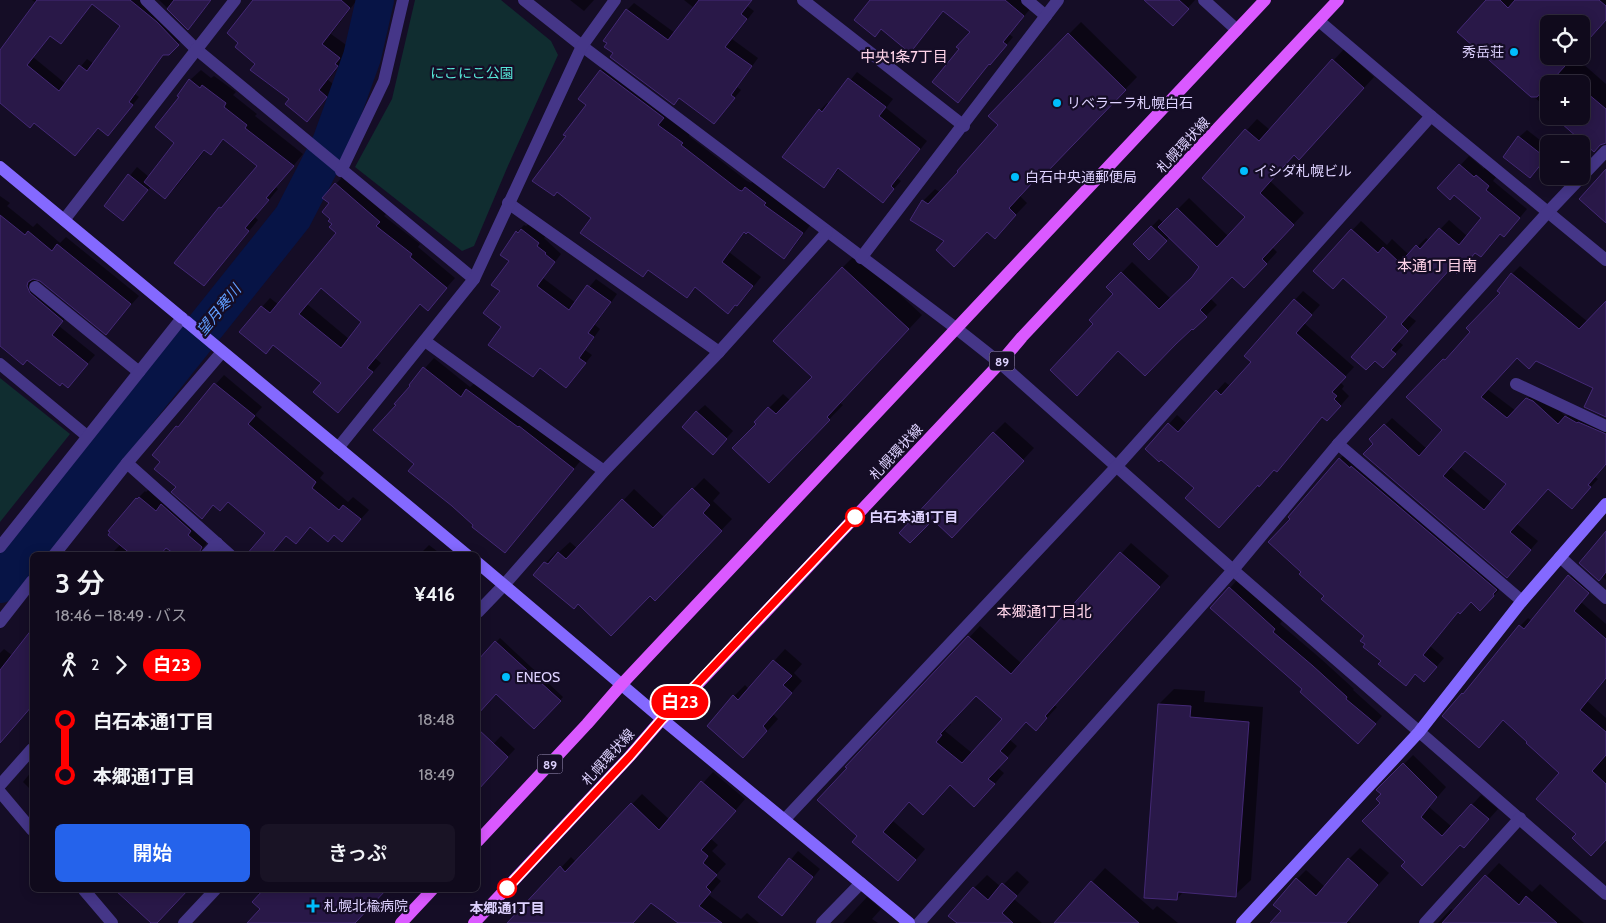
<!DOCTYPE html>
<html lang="ja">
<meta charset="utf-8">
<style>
:root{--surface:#100a1c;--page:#191325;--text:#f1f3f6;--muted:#9c9aa3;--line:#302b3b;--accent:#2563eb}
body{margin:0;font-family:Cabin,"Noto Sans JP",sans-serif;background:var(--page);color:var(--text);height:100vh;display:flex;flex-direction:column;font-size:19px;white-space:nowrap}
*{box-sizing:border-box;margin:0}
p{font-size:16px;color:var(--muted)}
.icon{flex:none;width:28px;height:28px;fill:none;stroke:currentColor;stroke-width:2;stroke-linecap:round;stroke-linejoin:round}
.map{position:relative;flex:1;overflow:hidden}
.sheet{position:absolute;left:30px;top:552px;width:450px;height:340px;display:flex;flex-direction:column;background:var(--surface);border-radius:8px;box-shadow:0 2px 12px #0003,0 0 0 1px var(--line)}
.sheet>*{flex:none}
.badge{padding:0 10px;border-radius:16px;font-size:18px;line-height:32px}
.controls{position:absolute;left:1540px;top:15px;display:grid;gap:10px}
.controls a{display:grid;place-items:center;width:50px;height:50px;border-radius:8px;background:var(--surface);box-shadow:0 2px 12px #0003,0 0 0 1px var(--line);font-size:25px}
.map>.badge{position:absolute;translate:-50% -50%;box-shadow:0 0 0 2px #fff}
.legs{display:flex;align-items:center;gap:8px;height:55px;padding:0 25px;font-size:16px}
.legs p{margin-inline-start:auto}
.overview{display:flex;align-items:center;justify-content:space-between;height:85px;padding:0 25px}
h1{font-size:28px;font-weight:600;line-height:38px}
.cta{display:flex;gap:10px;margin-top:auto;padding:10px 25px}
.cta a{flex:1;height:58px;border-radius:8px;background:var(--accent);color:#fff;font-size:20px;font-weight:600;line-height:58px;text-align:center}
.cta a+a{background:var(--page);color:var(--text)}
ul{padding:0 25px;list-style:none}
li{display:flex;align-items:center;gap:18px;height:55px;font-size:19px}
li i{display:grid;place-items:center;width:8px;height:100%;margin:0 6px;background:currentColor}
li i::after{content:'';width:12px;height:12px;margin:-6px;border:4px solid;border-radius:50%;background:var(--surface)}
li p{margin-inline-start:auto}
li:first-child i{background:linear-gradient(#0000 50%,currentColor 0)}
li:last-child i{background:linear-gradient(currentColor 50%,#0000 0)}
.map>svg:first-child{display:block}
</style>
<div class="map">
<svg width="1606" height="923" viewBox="0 0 1606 923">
<rect width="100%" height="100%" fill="#150d26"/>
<!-- green -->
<g fill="#102d30">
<polygon points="415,0 501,0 551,41 558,55 507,168 474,246 462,251 355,167 392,99"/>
<polygon points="0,378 70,434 0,522"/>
</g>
<!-- shadow -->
<g fill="#0007" fill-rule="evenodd">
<path d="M32,0H149L185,37L166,56L164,54L135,94L139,97L115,127H99L75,155L35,121L0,102V51L36,3ZM93,3L121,26L94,64L87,59L66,84L33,57L51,35H68Z"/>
<polygon points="159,0 212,0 188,28"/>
<polygon points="255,0 357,0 331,34 349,47 344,54 347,56 328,80 336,86 307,120 291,99 257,64 240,42"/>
<polygon points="570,0 594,0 584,11"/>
<polygon points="684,0 752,0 747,6 754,11 732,39 758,58 737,87 741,90 714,123 680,97 627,10 634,3 675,33 694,8"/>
<polygon points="871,0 1021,0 1031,8 1009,34 1013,37 997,56 960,49 971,31 944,10 917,44"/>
<polygon points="1146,0 1195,0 1180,17"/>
<polygon points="1487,0 1606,0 1606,20 1581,24 1549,24 1549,56 1574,56 1606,84 1606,142 1581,116 1581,84 1549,84 1549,110 1459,32"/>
<polygon points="1081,22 1137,77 1059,158 1045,168 1020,196 1027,203 1006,225 946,241 923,201 935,189 941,193 1000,125 1069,34"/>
<polygon points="1344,49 1374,77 1310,147 1294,154 1270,181 1304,213 1272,247 1277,252 1255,276 1232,275 1210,298 1217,305 1193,329 1095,324 1115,294 1108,287 1132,262 1171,299 1192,278 1201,267 1170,236 1149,258 1135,244 1159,219 1164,223 1189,198 1228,236 1247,217 1203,178 1257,119 1270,130"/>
<polygon points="610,62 690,134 689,136 747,181 751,183 754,180 811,224 793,248 784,257 748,230 745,232 729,252 761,277 746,296 728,312 696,287 687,296 593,218 567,136 588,104 580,99 601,71"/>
<polygon points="201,70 211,78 214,76 236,92 233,95 257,114 255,116 303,154 276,187 278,189 255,217 258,220 214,274 204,285 220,208 259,166 225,138 211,153 206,149 176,187 165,197 151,186 123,220 105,206 137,167 149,177 176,143 181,97 190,80"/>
<polygon points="857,72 893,99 886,108 927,141 897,178 901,181 883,201 840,168 824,186 820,110 827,103 830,105"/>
<polygon points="1527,130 1549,147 1549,155 1530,176 1519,137"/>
<polygon points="1469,156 1484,169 1485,167 1496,177 1493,181 1527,209 1512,227 1501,233 1481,256 1476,252 1451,267 1408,315 1416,321 1398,341 1403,345 1383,366 1389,317 1343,276 1314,271 1361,221 1387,245 1392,239 1409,255 1426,238 1429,241 1449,220 1467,236 1482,218 1454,193 1439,188"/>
<path d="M344,175L388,212L384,216L420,244L418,247L455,278L428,309L421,303L375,358L381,363L338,412L323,383L274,344L265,353L262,307L270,298L279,305L338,233L331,219V203L336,184ZM321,287L363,322L349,339L307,304Z"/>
<polygon points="0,196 10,203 7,206 33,227 37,223 60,243 66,237 139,296 106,333 41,280 35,277 38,285 70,312 59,326 95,355 68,386 0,340"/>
<polygon points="530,223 546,235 544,238 561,254 543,278 576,303 596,279 617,294 595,325 600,329 585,350 592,355 566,387 541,367 533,376 503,327 501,291 517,232 524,225 526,226"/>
<polygon points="856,254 922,315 840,403 843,405 783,467 755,422 783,394 791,401 814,377 842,268"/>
<path d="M1520,266L1588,322L1606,303V416L1594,387L1536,360L1517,356L1487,389L1516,411L1535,391L1541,393L1566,417L1574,409L1606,424V464L1595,477L1598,479L1579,500L1548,488L1517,524L1538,541L1515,568L1371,439L1392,418L1427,449L1444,430L1408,397L1452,352L1453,353L1502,293L1512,274ZM1465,450L1508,484L1492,503L1450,467Z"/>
<polygon points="1303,291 1320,305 1304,323 1354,367 1340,382 1344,386 1342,389 1349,396 1336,411 1323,416 1286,461 1275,469 1258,484 1196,488 1169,424 1177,415 1187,424 1225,382 1230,386 1253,362 1245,356"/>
<polygon points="434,358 470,387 477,381 582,459 514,542 475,525 416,463 397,405 412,386 410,385"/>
<polygon points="224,375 262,407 255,415 324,473 320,478 348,502 353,497 369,510 350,531 335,534 311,526 296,542 286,535 270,555 253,555 266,533 228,501 214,504 177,486 162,461 177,427"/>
<polygon points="705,405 733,431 720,445 697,412"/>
<polygon points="1005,422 1034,448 963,525 933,519 994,433"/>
<polygon points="1348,450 1502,587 1480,609 1472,601 1459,611 1430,646 1444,658 1432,672 1416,673 1405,684 1367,644 1366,636 1303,572 1291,519 1289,517"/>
<polygon points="704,478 720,493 713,501 732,519 666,588 650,594 578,603 535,575 556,552 558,553 570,542 578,549 634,489 665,518"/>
<polygon points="148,490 207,536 206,544 198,555 178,555 167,547 160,555 110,555 121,544 137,499 145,491 146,492"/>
<polygon points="1606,533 1606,580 1602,576"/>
<path d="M1131,543L1169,576L1054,705L1057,707L1046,719L1036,729L1027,721L1010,740L1017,746L998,768L1004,773L985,795L950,784L910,801L893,821L925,849L908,869L859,836L849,768L847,767L980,626L1022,664ZM976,695L1003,719L972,753L945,731L951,724L949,723Z"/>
<polygon points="429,545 442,555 419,555"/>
<polygon points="1577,568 1596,585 1581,602 1606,624 1606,680 1604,682 1603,681 1587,701 1606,718 1606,839 1577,834 1561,773 1504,719 1479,746 1444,716 1471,686 1520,626 1528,618 1532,621"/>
<polygon points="1237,580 1282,621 1280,624 1320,658 1354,689 1353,690 1382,716 1366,734 1304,689 1230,588"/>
<polygon points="32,631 32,709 31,707 0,741 0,653 4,649 13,656"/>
<polygon points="500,638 563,697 534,728 496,693 478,712 478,662"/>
<polygon points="785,649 802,664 794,673 802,681 773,714 778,719 755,745 734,696 745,685 749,689"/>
<polygon points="1174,689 1205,691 1204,702 1263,707 1251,880 1235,895 1184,891 1177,899 1159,704"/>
<polygon points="501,736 515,749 485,781 478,774 478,759 479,759"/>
<polygon points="1413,755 1446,787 1429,807 1452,827 1481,795 1498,809 1464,847 1461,844 1406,862 1381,803 1383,794 1378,790"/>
<polygon points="32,771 32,791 23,782"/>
<polygon points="713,772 745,799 711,839 718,845 712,851 726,864 715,876 721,881 709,895 741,919 747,913 759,923 680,923 651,902 632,923 509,923 571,857 576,862 642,794 670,820"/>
<polygon points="1360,848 1389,873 1359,906 1349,859"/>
<polygon points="798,851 820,869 789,907 760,897"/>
<polygon points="1499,863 1532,892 1540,884 1584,923 1438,923 1451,909 1454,911"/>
<polygon points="1105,868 1153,910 1157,906 1178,923 1055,923"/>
<polygon points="1306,870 1333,894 1327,902 1351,923 1272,923 1282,911 1297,879"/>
<polygon points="1017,871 1029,882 1014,899 1042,923 958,923 974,888 987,875 1001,887"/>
<polygon points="254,890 385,890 354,923 249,923 261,909 260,895"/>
<polygon points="867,897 881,909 872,919 878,923 843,923"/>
</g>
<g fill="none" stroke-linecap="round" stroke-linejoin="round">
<!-- river -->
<polyline stroke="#071446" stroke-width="38" points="0,584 293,217 331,143 362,57 375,0"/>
</g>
<!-- building -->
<g fill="#291848" stroke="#442976" fill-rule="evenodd">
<path d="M37,0H130L157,22L179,45L169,55H163L129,102L133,105L108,136L98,128L75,156L34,123L30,128L0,103V50ZM92,4L120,26L87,71L79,65L59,91L27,65L50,36L61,44Z"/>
<polygon points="174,0 211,0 188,30 167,9"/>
<polygon points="253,0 341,0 350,8 322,44 340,58 335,64 338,66 319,90 327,97 307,122 285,104 289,99 250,70 255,64 235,47 238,43 227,33"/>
<polygon points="699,0 752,0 741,14 747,19 725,47 752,66 731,95 735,98 714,124 679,98 674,105 610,57 613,53 604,47 607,43 603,41 626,9 668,40"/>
<polygon points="870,0 1005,0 1024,16 1003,42 1007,45 990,65 989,64 958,103 932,82 959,49 956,47 970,32 943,11 910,53 881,29 875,37 854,20"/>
<polygon points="1144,0 1179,0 1189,9 1173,26"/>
<polygon points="1486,0 1500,0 1508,8 1515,0 1599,0 1606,6 1606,20 1581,48 1581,24 1549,24 1549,56 1574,56 1537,97 1531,97 1457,32"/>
<polygon points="1068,33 1126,90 1047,172 1044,170 1009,208 1016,215 995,239 987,232 954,267 936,250 944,241 910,220 922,200 928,204 958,172 957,171 998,125 988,116"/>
<polygon points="1332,59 1364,88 1299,160 1294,155 1260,193 1294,225 1262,259 1267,264 1244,288 1232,277 1200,310 1207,317 1193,330 1192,329 1176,344 1145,376 1118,351 1077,396 1050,370 1093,324 1089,320 1113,294 1106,287 1121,272 1159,309 1192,277 1199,267 1158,227 1177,208 1217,247 1245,217 1202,178 1245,129 1259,141"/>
<polygon points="600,70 664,118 658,125 683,143 681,145 739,190 742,191 745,187 766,203 764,205 803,233 784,259 748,232 746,234 744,232 722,262 753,286 737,306 735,305 728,314 695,287 687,298 648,270 643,277 580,233 591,218 557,192 554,196 532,181 566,136 563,135 586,105 578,99"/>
<polygon points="848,78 886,107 879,116 920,149 891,186 894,189 883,203 838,168 824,188 782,157 819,109 822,112"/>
<polygon points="189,79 200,88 202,85 226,103 224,107 247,125 245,128 294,166 266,198 269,200 245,228 249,231 204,286 174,263 219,207 221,208 257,166 223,139 211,155 204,150 165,199 144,182 174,143 155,127 179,97 177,96"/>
<polygon points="1581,88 1606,109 1606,143 1600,145 1594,152 1553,116 1581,116"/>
<polygon points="1518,136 1546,158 1530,178 1503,157"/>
<polygon points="1459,164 1474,177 1476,175 1489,186 1486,190 1520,218 1504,237 1500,234 1481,257 1475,253 1457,274 1451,268 1401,324 1408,331 1391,350 1396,354 1383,368 1375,361 1366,370 1351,357 1387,317 1343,278 1333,289 1313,271 1351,229 1378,253 1383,247 1400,263 1416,245 1420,249 1439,228 1459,245 1481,218 1454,195 1450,200 1437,188"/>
<polygon points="1606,169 1606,223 1579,199"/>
<polygon points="128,174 148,190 123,221 104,206"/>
<path d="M335,183L380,222L376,226L412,254L410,257L447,288L428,311L420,304L367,368L373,372L338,413L313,392L321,383L273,345L266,354L239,332L261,306L270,313L336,233L329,227L332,224L328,221L330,219L322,212L329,203L322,198ZM321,288L361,322L341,348L299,314Z"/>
<polygon points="0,215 25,235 28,231 52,251 57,244 131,304 106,335 40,281 33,279 28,282 27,286 30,293 63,321 52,335 88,364 68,388 62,383 60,386 27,360 23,365 0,346"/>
<polygon points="1151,226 1167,241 1149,260 1133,244"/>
<polygon points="521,229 539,243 537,246 546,253 545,254 555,262 537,286 569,310 587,285 611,302 588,333 594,337 579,358 586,363 566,388 540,368 533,377 488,345 501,327 483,313 500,291 491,285 509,261 500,255 516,231 518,233"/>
<polygon points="842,267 909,329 827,417 830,420 769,483 732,448 756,424 754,422 768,407 776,414 812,377 773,341"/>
<path d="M1511,273L1579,329L1606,301V417L1584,407L1593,388L1536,361L1529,369L1517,358L1481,397L1507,418L1526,398L1533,401L1558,424L1565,416L1577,423L1578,422L1606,434V464L1588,485L1591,487L1572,509L1548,489L1510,532L1531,550L1507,578L1363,454L1373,444L1369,439L1384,424L1419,456L1442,430L1406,397L1443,359L1445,360L1470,332L1466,328L1500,293L1497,291ZM1465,451L1506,484L1484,510L1443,476Z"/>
<polygon points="1294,299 1312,315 1296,333 1346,377 1332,392 1337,396 1334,399 1341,406 1327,421 1322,417 1277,472 1274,470 1259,487 1258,485 1219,528 1185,498 1194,488 1161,460 1159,462 1145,449 1168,423 1178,432 1216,390 1221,395 1251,362 1244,356"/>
<polygon points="423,367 461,397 466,389 518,427 519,426 574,469 505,553 472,527 473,525 452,506 408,471 414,464 373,430 396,405 394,404 410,386 409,385"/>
<polygon points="214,383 255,416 248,424 316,482 312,488 339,510 343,505 361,519 342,542 334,535 328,542 310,527 296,544 286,536 270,555 246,555 265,533 228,502 220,511 213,505 202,519 171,492 176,487 154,469 160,462 152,455 176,426 178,427"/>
<polygon points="696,411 727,439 713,455 682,427"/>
<polygon points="993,432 1024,461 952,538 933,520 910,543 899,533"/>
<polygon points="1339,458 1350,468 1351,466 1497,590 1493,594 1494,596 1480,611 1471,602 1460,614 1458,612 1423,655 1437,667 1424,682 1415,674 1406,686 1378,664 1381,661 1363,647 1365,644 1360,641 1364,636 1321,599 1324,596 1299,574 1301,572 1268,542 1290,519 1288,517"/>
<polygon points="692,488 710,505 703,513 722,531 655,601 650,596 611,636 578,604 574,609 533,575 544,562 548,564 558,552 566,559 622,499 653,528"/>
<polygon points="139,497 156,511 161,504 191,531 188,535 202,547 198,555 176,555 166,548 160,555 132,555 108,535 110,532 108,531 136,498 137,499"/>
<polygon points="1606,531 1606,572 1599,581 1579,563"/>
<path d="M1120,552L1160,587L1045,716L1047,718L1036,731L1026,722L1000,751L1008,758L988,779L995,784L974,807L950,785L923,815L909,802L883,832L916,860L898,881L852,842L857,836L817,800L847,768L845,767L968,636L1011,674ZM976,696L1002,719L962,763L936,742L942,735L940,734Z"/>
<polygon points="1568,575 1589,593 1574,611 1606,639 1606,678 1580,710 1606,732 1606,755 1592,771 1606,784 1606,840 1591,856 1572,838 1576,834 1536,799 1559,773 1526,743 1527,742 1503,720 1479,748 1442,716 1462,693 1463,694 1519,625 1524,629"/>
<polygon points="1229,587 1275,629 1273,632 1313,666 1347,697 1346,699 1376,724 1358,744 1300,692 1302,689 1210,608"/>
<polygon points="32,629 32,706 0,743 0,670"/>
<polygon points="495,641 561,701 534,729 496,694 478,714 478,660"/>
<polygon points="773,660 792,676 783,685 792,693 763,726 767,731 743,758 707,726 733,695 738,700"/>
<polygon points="1158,704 1191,706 1190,717 1249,722 1236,897 1178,892 1177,900 1144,898"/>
<polygon points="478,729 508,757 478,790"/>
<polygon points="1403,763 1437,797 1421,817 1442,836 1471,804 1489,819 1464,848 1460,845 1422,886 1401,866 1405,862 1362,821 1380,803 1376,799 1381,794 1376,790"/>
<polygon points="701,781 736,811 701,850 708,856 703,863 717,875 706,887 711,892 699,906 722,923 678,923 651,903 633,923 507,923 560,866 565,872 631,803 659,830"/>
<polygon points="789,858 813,877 782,916 758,897"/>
<polygon points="1348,858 1378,885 1346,923 1270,923 1281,911 1273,905 1296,878 1316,896"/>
<polygon points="1485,875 1519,905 1526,896 1557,923 1442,923"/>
<polygon points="1091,881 1139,923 1054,923"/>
<polygon points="1002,883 1017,896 1002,913 1013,923 957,923 948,916 973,887 988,900"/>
<polygon points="115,890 188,890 157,923 151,923"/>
<polygon points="263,890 386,890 355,923 247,923 260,909 252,902"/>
</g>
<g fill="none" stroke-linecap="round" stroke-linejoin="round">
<!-- lane -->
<g stroke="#453688" stroke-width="12">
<polyline points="146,0 196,49"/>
<polyline points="35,287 139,372"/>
<polyline points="1516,384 1606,426"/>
</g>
<!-- street -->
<g stroke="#453688" stroke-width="12">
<polyline points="524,0 582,46 957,329 1000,363 1233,570 1606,894"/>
<polyline points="803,0 964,126"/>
<polyline points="1027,0 1046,16"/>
<polyline points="1204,0 1237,30"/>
<polyline points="1319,21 1431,116 1606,260"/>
<polyline points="196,49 474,279"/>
<polyline points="341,171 384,81 403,0"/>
<polyline points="508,203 719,352"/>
<polyline points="64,220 235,0"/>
<polyline points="861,258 1058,0"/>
<polyline points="425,341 604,471"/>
<polyline points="0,364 87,436"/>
<polyline points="1338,444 1522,601"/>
<polyline points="338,448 474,279 582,46 615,0"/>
<polyline points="127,463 230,555"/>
<polyline points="0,547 182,318 187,322"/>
<polyline points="54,555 127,463 222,352"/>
<polyline points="206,555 217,543"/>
<polyline points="1560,557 1606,598"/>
<polyline points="478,612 504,585 604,471 719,352 827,232"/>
<polyline points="0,622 32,581"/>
<polyline points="0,785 32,749"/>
<polyline points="0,792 32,830"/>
<polyline points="785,819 1116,467 1431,116"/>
<polyline points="84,890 112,923"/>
<polyline points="184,923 215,890"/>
<polyline points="822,923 861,883"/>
<polyline points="919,923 1233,570 1338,444 1548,212 1606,151"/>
<polyline points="1425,923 1520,818"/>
</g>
<!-- secondary -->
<g stroke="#8469ff" stroke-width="12">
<polyline points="0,167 182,318"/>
<polyline points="187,322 467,555"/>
<polyline points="478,563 662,719 909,923"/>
<polyline points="1242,923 1419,732 1522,601 1606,504"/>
</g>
<!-- primary -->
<g stroke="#da59ff" stroke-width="12">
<polyline points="478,841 587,724 621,685 1265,0"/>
<polyline points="401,923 432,890"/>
<polyline points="474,923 630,756 662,719 697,685 1000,363 1022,337 1338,0"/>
</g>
</g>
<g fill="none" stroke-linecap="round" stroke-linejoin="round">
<!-- line-1 casing -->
<g stroke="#fff" stroke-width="11">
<polyline id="line-1" points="507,888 630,756 662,719 696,685 855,517"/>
</g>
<!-- line-1 -->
<use href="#line-1" stroke="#f00" stroke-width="8"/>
</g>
<!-- markers -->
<g fill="#00befd" stroke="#150d26" stroke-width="2">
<circle cx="1514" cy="52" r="5"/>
<circle cx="1057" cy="103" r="5"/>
<circle cx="1244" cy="171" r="5"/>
<circle cx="1015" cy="177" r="5"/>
<circle cx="506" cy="677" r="5"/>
<path d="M310.5 898.5h5v5h5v5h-5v5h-5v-5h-5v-5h5z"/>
</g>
<g fill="#fff" stroke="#f00" stroke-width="2.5">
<circle cx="855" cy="517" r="9"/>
<circle cx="507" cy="888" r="9"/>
</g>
<g text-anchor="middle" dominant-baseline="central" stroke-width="4.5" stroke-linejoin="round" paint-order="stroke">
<!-- shield labels -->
<g fill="#150d26" stroke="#a297be" stroke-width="1">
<rect x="989.5" y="351.5" width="25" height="19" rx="4"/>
<rect x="537.5" y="754.5" width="25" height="19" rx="4"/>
</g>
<g font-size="12" font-weight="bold" fill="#ded2ff">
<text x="1002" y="361">89</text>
<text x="550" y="764">89</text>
</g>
<!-- poi labels -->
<g font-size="14" fill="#ded2ff" stroke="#150d26" text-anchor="start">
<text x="1504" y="52" text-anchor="end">秀岳荘</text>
<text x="1067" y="103">リベラーラ札幌白石</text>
<text x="1254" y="171">イシダ札幌ビル</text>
<text x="1025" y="177">白石中央通郵便局</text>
<text x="516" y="677">ENEOS</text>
<text x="324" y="906">札幌北楡病院</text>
</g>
<!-- park labels -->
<g font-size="14" fill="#57e7d8" stroke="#150d26">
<text x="472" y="73">にこにこ公園</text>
</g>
<!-- street labels -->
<g font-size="14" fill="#ded2ff" stroke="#150d26">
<text transform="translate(1183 145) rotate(-47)">札幌環状線</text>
<text transform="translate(896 452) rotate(-47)">札幌環状線</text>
<text transform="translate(608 757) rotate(-48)">札幌環状線</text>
</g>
<!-- stop labels -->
<g font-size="14" font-weight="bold" fill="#ded2ff" stroke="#150d26" text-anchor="start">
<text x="869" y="517">白石本通1丁目</text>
<text x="507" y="908" text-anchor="middle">本郷通1丁目</text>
</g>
<!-- neighbourhood labels -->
<g font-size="15" fill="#ffd4e9" stroke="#150d26">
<text x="904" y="57">中央1条7丁目</text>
<text x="1437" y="266">本通1丁目南</text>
<text x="1044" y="612">本郷通1丁目北</text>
</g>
<!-- water labels -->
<g font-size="15" font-style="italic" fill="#609eff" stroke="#150d26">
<text transform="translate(219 310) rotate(-51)">望月寒川</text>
</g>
</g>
</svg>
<div class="controls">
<a><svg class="icon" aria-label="locate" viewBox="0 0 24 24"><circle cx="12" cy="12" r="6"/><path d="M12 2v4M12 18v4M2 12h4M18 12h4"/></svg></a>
<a>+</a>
<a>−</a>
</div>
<b class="badge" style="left:680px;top:702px;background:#f00;color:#fff">白23</b>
<section class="sheet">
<div class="overview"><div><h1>3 分</h1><p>18:46 – 18:49 · バス</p></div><b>¥416</b></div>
<div class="legs"><svg class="icon" aria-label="walk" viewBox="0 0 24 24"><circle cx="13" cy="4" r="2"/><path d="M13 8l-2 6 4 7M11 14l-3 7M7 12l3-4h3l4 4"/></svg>2<svg class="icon" aria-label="forward" viewBox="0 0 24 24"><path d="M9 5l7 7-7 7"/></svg><b class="badge" style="background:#f00;color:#fff">白23</b></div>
<ul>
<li><i style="color:#f00"></i><b>白石本通1丁目</b><p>18:48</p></li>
<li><i style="color:#f00"></i><b>本郷通1丁目</b><p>18:49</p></li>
</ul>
<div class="cta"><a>開始</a><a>きっぷ</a></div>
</section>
</div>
